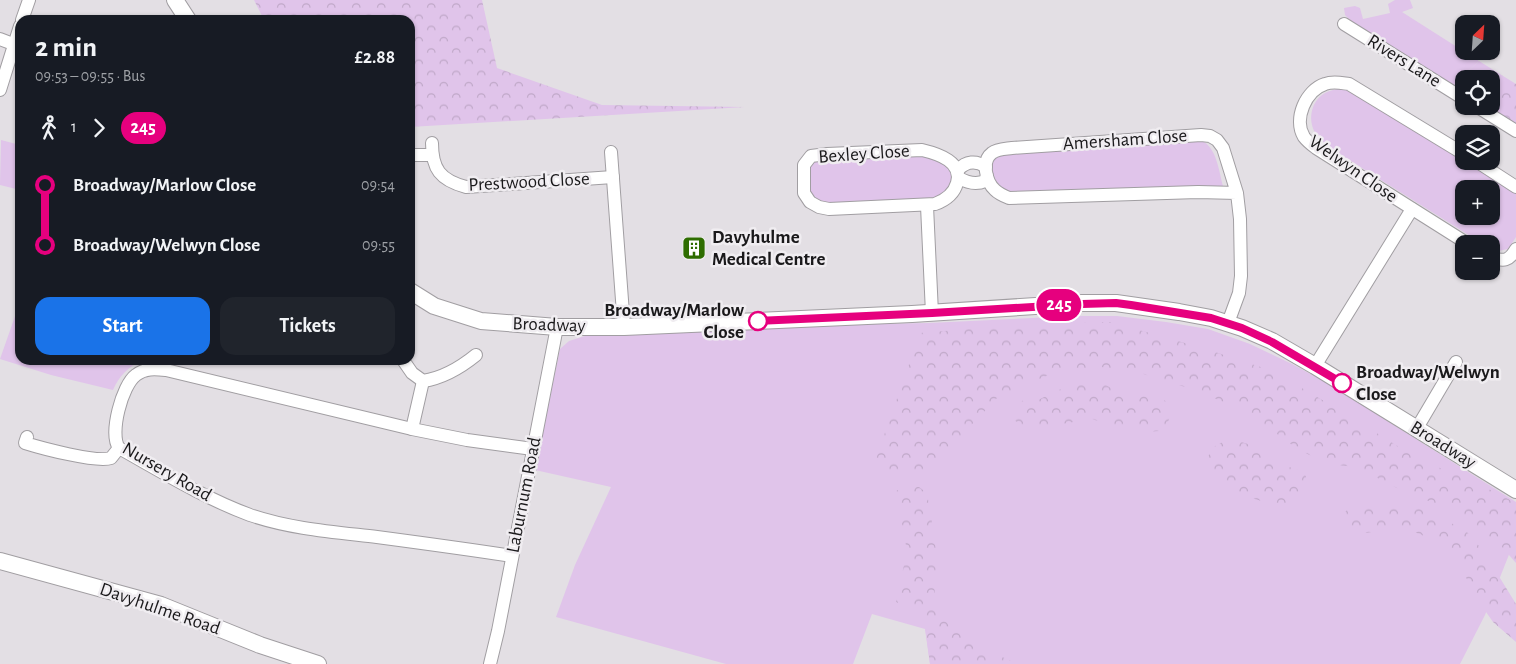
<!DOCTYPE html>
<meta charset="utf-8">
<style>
:root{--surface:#171b24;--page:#20242c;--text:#f1f3f6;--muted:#9ea1a6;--accent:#1a73e8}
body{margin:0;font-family:"Alegreya Sans",sans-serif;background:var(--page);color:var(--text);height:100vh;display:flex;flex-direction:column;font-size:19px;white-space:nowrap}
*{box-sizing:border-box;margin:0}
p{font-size:16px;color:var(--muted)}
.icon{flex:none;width:28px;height:28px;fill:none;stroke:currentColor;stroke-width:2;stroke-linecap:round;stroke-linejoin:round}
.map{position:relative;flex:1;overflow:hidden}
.details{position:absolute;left:15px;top:15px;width:400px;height:350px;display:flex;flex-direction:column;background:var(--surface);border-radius:15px;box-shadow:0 1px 4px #0004}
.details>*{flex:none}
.badge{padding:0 10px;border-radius:16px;font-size:18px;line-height:32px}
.needle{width:32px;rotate:25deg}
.fabs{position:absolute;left:1455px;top:15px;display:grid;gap:10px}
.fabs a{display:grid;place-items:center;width:45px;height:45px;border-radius:10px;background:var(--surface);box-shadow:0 1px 4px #0004;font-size:25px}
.map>.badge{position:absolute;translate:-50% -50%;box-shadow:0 0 0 2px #fff}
.legs{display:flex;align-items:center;gap:8px;height:55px;padding:0 20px;font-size:16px}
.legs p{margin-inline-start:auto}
.summary{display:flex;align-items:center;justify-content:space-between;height:85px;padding:0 20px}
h1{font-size:28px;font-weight:600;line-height:38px}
.action{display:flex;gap:10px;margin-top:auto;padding:10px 20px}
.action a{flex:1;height:58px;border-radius:15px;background:var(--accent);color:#fff;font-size:20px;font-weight:600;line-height:58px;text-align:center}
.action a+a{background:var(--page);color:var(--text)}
ul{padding:0 20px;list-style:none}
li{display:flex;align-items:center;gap:18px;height:60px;font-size:19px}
li i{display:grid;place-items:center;width:8px;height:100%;margin:0 6px;background:currentColor}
li i::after{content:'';width:12px;height:12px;margin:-6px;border:4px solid;border-radius:50%;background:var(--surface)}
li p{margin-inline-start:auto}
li:first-child i{background:linear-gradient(#0000 50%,currentColor 0)}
li:last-child i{background:linear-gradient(currentColor 50%,#0000 0)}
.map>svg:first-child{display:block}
</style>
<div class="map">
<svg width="1516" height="664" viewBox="0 0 1516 664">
<defs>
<pattern id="forest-crowns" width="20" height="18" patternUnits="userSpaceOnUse" patternTransform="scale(1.25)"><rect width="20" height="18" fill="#e0c4ea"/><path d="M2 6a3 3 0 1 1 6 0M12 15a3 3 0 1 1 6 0" fill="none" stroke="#c0a8c8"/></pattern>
</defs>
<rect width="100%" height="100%" fill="#e3dfe4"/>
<!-- green -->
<g fill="#e0c4ea" fill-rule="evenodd">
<polygon points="1395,0 1410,0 1413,8 1402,12 1479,61 1453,85 1351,21 1345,15 1344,8 1355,6 1360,8 1363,19 1390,13 1388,4"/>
<path d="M1340,88L1352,92L1516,194V237L1508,249L1498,251L1491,249V244H1483L1330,148C1325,143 1319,139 1316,134C1308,122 1310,104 1322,95C1327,91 1334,90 1340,88ZM1464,189H1491V216H1464Z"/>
<polygon points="1,140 20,145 20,190 0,185"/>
<path d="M1202,141C1217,148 1219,172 1223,186L1021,193L1005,191L993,182L991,160L996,155Z"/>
<path d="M918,153L936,158L951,170C954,184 949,189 939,197L835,205L821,202L813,197L811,191V166L817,159Z"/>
<path d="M20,302V360H142C128,367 119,376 113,390L51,375L0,359Z"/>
<polygon points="1074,316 1117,316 1166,322 1208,329 1250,344 1292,364 1327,383 1516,502 1516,537 1485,615 1460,664 930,664 925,629 872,614 853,664 726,664 556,617 575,565 611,487 535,470 560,349 569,341 585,336 821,325 929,323"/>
</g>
<!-- forest -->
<g fill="url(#forest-crowns)">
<polygon points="254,0 482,0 497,68 602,105 745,107 410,127 410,20 264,20"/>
<polygon points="1479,61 1516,84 1516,125 1486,106 1491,106 1491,79 1464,79 1464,92 1453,85"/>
<polygon points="1111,322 1206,349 1273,371 1346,414 1420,460 1473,481 1514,502 1516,504 1516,563 1502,547 1461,514 1401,490 1356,467 1327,464 1296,448 1250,414 1198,391 1140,373 1101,367 1051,374 997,398 929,470 911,475 886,472 875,461 920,333 1019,325"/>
<polygon points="1086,383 1104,384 1120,393 1143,393 1163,399 1170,405 1171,415 1166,426 1159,431 1147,432 1111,426 1087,417 1070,423 1051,425 1027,427 1017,423 1011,414 1013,406 1021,401 1040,399 1061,389"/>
<polygon points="1234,440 1255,446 1274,456 1289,467 1298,470 1306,476 1306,487 1300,499 1293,506 1281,507 1225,490 1214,479 1210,472 1207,459 1212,448 1224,441"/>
<path d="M907,486L919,487L927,493C930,512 934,531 936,550C938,565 932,587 936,600C947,636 988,651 1019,664H930L924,620L915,611L896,602L907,551L896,491Z"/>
<polygon points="1387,503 1417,508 1441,517 1468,533 1484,552 1516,604 1516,642 1493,622 1477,599 1457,560 1432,539 1409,530 1392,529 1365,533 1349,531 1339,522 1341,516 1353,504"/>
</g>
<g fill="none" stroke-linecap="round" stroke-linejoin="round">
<!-- minor casing -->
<g stroke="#a19ea2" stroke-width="14">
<g id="minor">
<polyline points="22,20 29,0"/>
<polyline points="1344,24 1464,99"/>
<polyline points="0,39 13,44"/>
<polyline points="0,90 20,26"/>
<polyline points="1476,106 1516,131"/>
<path d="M432,143C432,169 440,180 466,187L613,177"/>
<path d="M922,150C939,154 963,162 957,183C954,194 946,200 935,204L829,209L819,207L810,202L804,193V165L811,156L827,154Z"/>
<polyline points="611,152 624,327"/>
<path d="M1464,154L1349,84C1341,83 1333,81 1325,84C1306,90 1293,119 1304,137C1307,141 1312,145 1316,148L1468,244"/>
<polyline points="415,155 432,155"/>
<polyline points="1476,161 1516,187"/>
<path d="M958,170C966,161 976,160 986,167"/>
<path d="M959,178C968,183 976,185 985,181L987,176"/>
<polyline points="927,206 932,313"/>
<path d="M1491,257C1504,262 1509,261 1516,249"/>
<path d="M1228,323L1239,293L1241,276L1240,219L1237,193L1223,148L1217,140L1210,136L1201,135L1012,148C1005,149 997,149 992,153C981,161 986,182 995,190C999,194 1004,196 1009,198L1198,192L1237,193"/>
<path d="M403,360L412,373L423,381C443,378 460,368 476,355"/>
<polyline points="1315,366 1412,209"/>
<polyline points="1417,428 1456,362"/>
<polyline points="412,429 423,381"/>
<path d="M27,437L25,443C41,448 97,463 111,458L119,448"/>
<path d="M512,556C467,549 422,543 377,537C334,532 291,529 250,515C204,498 162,472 119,448C109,434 122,385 136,375C145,368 155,369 166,370L412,429L467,440L533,449"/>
<polyline points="490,664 498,631 557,327"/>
</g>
</g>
<!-- tertiary casing -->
<g stroke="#a19ea2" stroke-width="18">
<g id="tertiary">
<polyline points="175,0 188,20"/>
<polyline points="410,291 434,306 481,321 557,327 624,327 912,314 1082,303 1116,303 1179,312 1211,318 1242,328 1272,341 1315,366 1516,490"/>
<polyline points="0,561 161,605 260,645 318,664"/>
</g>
</g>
<!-- minor -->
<use href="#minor" stroke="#fff" stroke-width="12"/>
<!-- tertiary -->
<use href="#tertiary" stroke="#fff" stroke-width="16"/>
</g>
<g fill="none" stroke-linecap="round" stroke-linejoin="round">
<!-- line-1 casing -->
<g stroke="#fff" stroke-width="11">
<polyline id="line-1" points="758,321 932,313 1082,304 1116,303 1131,305 1211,318 1242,328 1272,342 1342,383"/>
</g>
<!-- line-1 -->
<use href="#line-1" stroke="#e6007e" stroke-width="8"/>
</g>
<!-- icons -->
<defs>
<g id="building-square" transform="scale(1.25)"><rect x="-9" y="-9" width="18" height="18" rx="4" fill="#2e6d00" stroke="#f0edf1"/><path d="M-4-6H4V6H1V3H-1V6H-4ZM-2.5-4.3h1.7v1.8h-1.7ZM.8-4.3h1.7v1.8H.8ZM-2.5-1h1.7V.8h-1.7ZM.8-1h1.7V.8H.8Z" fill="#fff"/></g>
</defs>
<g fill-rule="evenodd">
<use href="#building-square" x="694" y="248"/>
</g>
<!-- markers -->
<g fill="#fff" stroke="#e6007e" stroke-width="2.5">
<circle cx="758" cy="321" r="9"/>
<circle cx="1342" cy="383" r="9"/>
</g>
<g text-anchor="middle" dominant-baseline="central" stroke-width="5" stroke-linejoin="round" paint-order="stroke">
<!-- street labels -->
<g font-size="19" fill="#1a191b" stroke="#f0edf1">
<text transform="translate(1404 61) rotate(32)">Rivers Lane</text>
<text transform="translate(1125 140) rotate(-4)">Amersham Close</text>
<text transform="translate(864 154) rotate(-4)">Bexley Close</text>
<text transform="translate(1353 169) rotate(35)">Welwyn Close</text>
<text transform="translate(529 182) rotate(-3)">Prestwood Close</text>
<text transform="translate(549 325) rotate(2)">Broadway</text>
<text transform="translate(1443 445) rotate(32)">Broadway</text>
<text transform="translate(167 472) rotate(30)">Nursery Road</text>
<text transform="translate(524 495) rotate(-79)">Laburnum Road</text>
<text transform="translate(160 609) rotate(19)">Davyhulme Road</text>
</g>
<!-- poi labels -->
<g font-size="19" font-weight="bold" fill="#1a191b" stroke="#f0edf1" text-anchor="start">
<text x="712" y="237">Davyhulme<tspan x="712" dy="22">Medical Centre</tspan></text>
</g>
<!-- stop labels -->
<g font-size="19" font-weight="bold" fill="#1a191b" stroke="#f0edf1" text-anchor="end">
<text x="744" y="310">Broadway/Marlow<tspan x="744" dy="22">Close</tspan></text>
<text x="1356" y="372" text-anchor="start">Broadway/Welwyn<tspan x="1356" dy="22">Close</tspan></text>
</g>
</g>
</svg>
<div class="fabs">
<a><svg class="needle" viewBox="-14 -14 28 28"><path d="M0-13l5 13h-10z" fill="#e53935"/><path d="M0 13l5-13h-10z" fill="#9ea1a6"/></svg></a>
<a><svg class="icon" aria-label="locate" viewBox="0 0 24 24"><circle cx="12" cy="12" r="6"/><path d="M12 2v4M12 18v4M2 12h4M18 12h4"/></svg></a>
<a><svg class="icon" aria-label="layers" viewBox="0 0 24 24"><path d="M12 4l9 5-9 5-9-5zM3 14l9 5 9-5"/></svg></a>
<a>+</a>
<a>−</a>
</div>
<b class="badge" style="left:1059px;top:305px;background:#e6007e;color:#fff">245</b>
<section class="details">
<div class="summary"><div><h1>2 min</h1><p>09:53 – 09:55 · Bus</p></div><b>£2.88</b></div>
<div class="legs"><svg class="icon" aria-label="walk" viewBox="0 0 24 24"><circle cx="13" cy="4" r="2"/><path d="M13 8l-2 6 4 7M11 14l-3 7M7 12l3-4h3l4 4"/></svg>1<svg class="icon" aria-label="forward" viewBox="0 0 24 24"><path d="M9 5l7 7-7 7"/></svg><b class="badge" style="background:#e6007e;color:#fff">245</b></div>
<ul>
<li><i style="color:#e6007e"></i><b>Broadway/Marlow Close</b><p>09:54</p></li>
<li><i style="color:#e6007e"></i><b>Broadway/Welwyn Close</b><p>09:55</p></li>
</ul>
<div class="action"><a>Start</a><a>Tickets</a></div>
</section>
</div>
